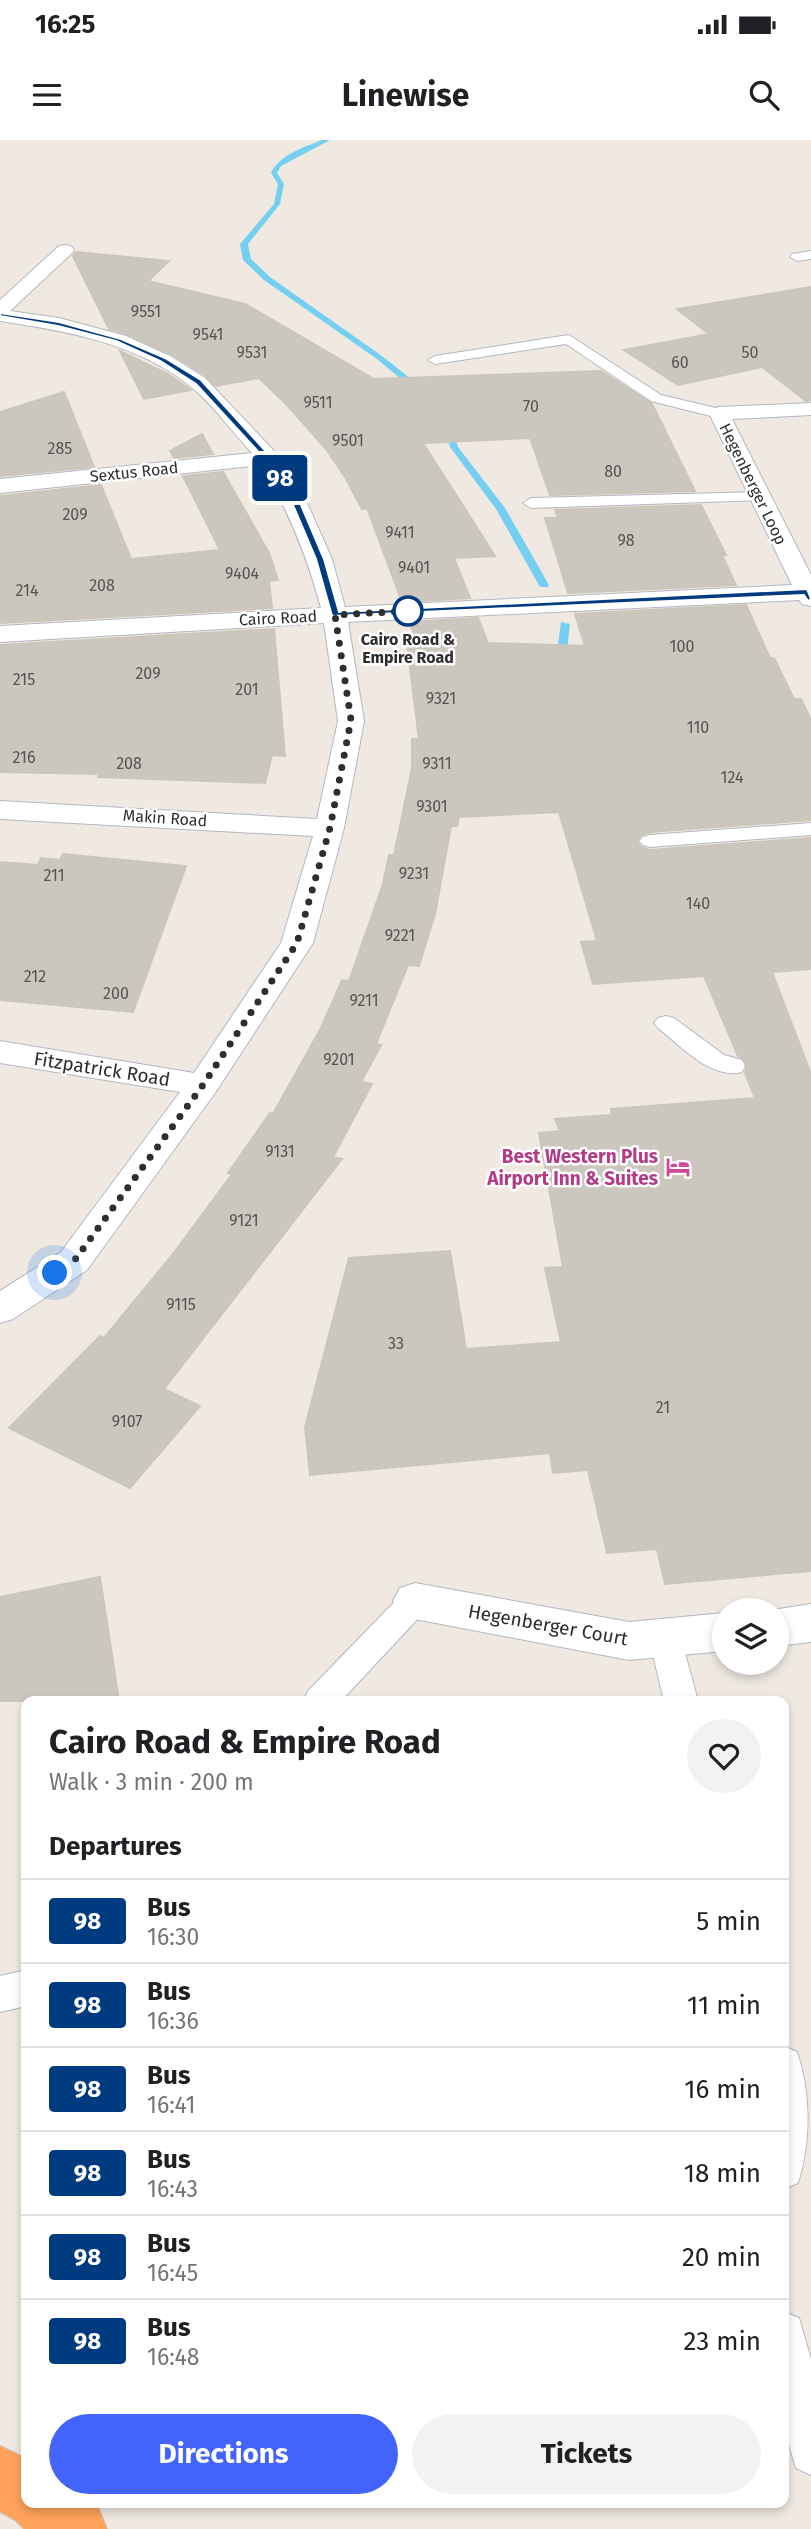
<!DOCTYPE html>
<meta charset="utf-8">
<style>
:root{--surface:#fff;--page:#f2f2f2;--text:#202124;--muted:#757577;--line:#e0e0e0;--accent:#4264fb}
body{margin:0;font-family:"Fira Sans",sans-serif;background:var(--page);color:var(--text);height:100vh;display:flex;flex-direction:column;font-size:26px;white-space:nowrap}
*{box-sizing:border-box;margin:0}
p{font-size:23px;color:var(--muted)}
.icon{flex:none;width:38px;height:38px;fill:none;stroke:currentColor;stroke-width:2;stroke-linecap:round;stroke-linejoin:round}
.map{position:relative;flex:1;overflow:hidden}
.sheet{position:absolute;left:21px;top:1556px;width:768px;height:812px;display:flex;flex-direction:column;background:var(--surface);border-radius:14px;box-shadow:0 4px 10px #0003}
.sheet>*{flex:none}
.badge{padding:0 14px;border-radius:5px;font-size:24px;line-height:46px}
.tools{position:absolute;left:712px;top:1458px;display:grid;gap:14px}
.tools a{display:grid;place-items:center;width:77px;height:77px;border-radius:50%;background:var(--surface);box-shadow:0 4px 10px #0003;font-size:35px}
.you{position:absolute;width:35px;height:35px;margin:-18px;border:5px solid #fff;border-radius:50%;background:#1a73e8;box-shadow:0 0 0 10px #1a73e833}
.map>.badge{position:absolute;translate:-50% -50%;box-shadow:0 0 0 4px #fff}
h2{padding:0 28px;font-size:26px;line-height:63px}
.round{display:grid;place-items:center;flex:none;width:74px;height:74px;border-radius:37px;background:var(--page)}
.headline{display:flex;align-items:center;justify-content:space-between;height:119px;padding:0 28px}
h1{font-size:33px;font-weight:700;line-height:52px}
.button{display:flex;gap:14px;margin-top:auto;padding:14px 28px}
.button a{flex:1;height:80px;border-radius:42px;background:var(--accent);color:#fff;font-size:28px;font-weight:700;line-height:80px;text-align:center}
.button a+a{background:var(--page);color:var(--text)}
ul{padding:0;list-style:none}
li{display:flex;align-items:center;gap:21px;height:84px;padding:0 28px;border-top:2px solid var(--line)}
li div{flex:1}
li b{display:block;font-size:26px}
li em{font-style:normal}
li .badge{min-width:77px;font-weight:700;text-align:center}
.status{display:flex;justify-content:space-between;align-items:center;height:49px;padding:0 35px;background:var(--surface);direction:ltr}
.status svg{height:19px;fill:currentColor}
header{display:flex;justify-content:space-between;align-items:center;height:91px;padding:0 28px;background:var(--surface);font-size:32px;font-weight:700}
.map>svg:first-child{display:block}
</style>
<div class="status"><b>16:25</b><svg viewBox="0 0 49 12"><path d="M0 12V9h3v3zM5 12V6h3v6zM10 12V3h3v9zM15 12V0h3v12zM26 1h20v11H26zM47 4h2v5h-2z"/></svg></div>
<header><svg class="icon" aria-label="menu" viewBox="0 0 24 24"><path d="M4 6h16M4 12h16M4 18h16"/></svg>Linewise<svg class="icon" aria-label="search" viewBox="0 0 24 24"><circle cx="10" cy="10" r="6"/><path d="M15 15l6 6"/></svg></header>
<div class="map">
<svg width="811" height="2389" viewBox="0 0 811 2389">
<rect width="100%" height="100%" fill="#efe9e1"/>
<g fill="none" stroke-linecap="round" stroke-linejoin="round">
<!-- stream -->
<g fill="#75cff0" fill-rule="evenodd">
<path d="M322,0H330L281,26L277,33L284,44L280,64L248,104L251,119L270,137L382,216L425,250V254H419L377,219L264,140L243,120L240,104L274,64L278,44L271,33C280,14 303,8 322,0Z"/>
<polygon points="446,280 450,283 458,307 505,368 549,445 548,447 540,447 496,369 450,307 442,283"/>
<polygon points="561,482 570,484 565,526 560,529 555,526"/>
</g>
</g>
<!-- building -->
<g fill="#cbc7bf" stroke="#cbc5ba" stroke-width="2">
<polygon points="76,112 169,121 148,141 245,164 374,239 601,231 652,264 695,351 550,355 530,298 423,303 495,416 454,418 470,458 402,462 367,368 362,369 345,337 326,309 287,265 259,238 216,246 206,236 171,214 127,194 109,189 73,116"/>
<polygon points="811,147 811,260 806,261 762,227 678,245 624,210 709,194 677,169"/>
<polygon points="120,211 168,234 191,250 144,259"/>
<polygon points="64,252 94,327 0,336 0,272"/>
<polygon points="202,294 213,314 174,318 170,311"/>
<polygon points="223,332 269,413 278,440 269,441 272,468 0,483 0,356 101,345 131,419 220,410 183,336"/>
<polygon points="701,365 726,415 722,415 736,445 568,453 545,378 558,378 555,370"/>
<polygon points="746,465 770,518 774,518 794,559 801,559 811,580 811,680 650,692 641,695 636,701 641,707 650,710 811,698 811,829 772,832 811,934 811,1431 665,1444 657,1409 607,1413 588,1330 553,1333 550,1313 310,1335 305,1287 349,1118 450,1111 466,1209 561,1202 545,1128 563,1127 539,993 560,991 555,979 611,975 611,969 755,958 745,933 747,925 744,919 738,916 704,836 593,844 581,802 597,801 559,672 459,677 457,686 451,686 435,774 419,826 408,825 376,904 381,905 361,942 372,944 333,1017 342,1019 164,1249 200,1266 130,1348 9,1288 100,1196 104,1198 173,1114 232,1034 228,1033 270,973 273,974 321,888 342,840 349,841 383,744 389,715 394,715 412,628 412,599 419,599 407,504 417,504 410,482 478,478 488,503 585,506 575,474"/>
<polygon points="274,489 285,616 272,615 265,643 98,637 99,634 0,632 0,505"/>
<polygon points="63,714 186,726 133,872 0,860 0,722 38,725 41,718 60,720"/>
<polygon points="100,1437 119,1561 0,1561 0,1457"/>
</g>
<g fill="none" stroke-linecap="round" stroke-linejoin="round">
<!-- service casing -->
<g stroke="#b4b7c1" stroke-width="2">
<g id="service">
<polygon points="811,111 811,119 797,121 790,117 792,114"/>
<polygon points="569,195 661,255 724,270 727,273 719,278 651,261 566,204 435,224 428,220 435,216"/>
<polygon points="760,352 766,354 768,357 766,360 531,368 523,363 531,358"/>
<polygon points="811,683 811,695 650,707 643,705 639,701 643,697 650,695"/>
<path d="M666,876L674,878L724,915L742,920L745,926L742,932C711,940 680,905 658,888L654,883L658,878Z"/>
<polygon points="415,1448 426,1452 431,1461 426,1470 341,1561 303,1561 308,1551 404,1452"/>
<polygon points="665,1484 676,1488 681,1498 698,1561 664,1561 649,1498 654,1488"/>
<polygon points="26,1830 26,1866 0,1872 0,1836"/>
<path d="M784,1906L797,1912C811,1953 811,2002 798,2043L784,2049Z"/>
<polygon points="784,2172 799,2178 811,2219 811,2335 796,2328 784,2289"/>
</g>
</g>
<!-- minor casing -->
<g stroke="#b4b7c1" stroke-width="2">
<g id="minor">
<path d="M65,105L71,106L74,110L71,114L10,171L59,178L126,196L170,216L205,238L276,313L308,365L332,419L345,467L792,445L709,273L712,269L719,267L811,263V275L732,279L811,435V466L802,464L799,460L348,482L364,581L344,688L313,803L215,953L87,1130L13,1179L0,1183V1151L61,1112L180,952L0,923V901L194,933L281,803L313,696L0,679V661L317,679L338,581L324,483L0,502V486L321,468C307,416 289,371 261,325L0,353V339L252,313C232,292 213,264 190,246C137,203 66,191 0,181V160L59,106Z"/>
<polygon points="415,1443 629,1482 724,1473 724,1511 629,1520 415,1479 400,1474 393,1461 400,1448"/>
<polygon points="811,1464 811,1502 777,1506 777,1470 772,1470"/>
</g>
</g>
<!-- motorway casing -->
<g stroke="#c9c9c9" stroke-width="2">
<polygon id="motorway" points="0,2306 26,2318 26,2362 91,2362 98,2367 107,2389 24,2389 15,2380 0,2372"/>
</g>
<!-- service -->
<use href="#service" fill="#fff" fill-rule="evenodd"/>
<!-- minor -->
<use href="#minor" fill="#fff" fill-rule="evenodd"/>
<!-- motorway -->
<use href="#motorway" fill="#ffa35c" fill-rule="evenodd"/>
</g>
<!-- line -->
<polygon fill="#003b80" stroke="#fff" stroke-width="2" points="0,173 59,182 121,199 165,218 201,240 270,316 301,365 324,419 339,472 807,449 811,459 808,461 804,455 332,476 316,419 293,365 265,319 196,244 160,221 116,201 58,186 0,176"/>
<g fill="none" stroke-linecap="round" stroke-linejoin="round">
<!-- walk -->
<polyline stroke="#2e2e2e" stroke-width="7" stroke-dasharray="0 12.6" points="55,1133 74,1121 203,945 297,803 330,688 351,580 335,475 408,471"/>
</g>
<!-- icons -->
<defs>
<g id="hotel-bare" transform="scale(1.89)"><path d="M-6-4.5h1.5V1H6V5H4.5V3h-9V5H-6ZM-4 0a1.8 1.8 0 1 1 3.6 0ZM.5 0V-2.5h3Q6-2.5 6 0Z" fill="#d1479c" stroke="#fff" stroke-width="2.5" paint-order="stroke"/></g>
</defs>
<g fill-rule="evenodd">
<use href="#hotel-bare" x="678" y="1027"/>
</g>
<!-- markers -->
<circle fill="#fff" stroke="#003b80" stroke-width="3.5" cx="408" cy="471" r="14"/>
<g text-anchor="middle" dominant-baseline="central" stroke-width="5" stroke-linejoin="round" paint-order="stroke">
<!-- number labels -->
<g font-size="16" fill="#555452">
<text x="146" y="171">9551</text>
<text x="208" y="194">9541</text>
<text x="252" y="212">9531</text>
<text x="750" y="212">50</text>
<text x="680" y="222">60</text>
<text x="318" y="262">9511</text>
<text x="531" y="266">70</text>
<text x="348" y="300">9501</text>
<text x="60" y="308">285</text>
<text x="613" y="331">80</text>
<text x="75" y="374">209</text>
<text x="400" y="392">9411</text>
<text x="626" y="400">98</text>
<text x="414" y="427">9401</text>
<text x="242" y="433">9404</text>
<text x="102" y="445">208</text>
<text x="27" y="450">214</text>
<text x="682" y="506">100</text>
<text x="148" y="533">209</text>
<text x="24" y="539">215</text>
<text x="247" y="549">201</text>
<text x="441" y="558">9321</text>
<text x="698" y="587">110</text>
<text x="24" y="617">216</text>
<text x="129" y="623">208</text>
<text x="437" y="623">9311</text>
<text x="732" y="637">124</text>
<text x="432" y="666">9301</text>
<text x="414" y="733">9231</text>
<text x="54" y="735">211</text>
<text x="698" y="763">140</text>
<text x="400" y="795">9221</text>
<text x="35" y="836">212</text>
<text x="116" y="853">200</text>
<text x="364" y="860">9211</text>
<text x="339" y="919">9201</text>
<text x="280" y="1011">9131</text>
<text x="244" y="1080">9121</text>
<text x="181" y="1164">9115</text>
<text x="396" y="1203">33</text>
<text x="663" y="1267">21</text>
<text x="127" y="1281">9107</text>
</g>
<!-- far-street labels -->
<g font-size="16" fill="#2e2e2e" stroke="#fff">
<text transform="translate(134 332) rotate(-6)">Sextus Road</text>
<text transform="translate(753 344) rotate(64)">Hegenberger Loop</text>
<text transform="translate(278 478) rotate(-3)">Cairo Road</text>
<text transform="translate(165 678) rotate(4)">Makin Road</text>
</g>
<!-- far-stop labels -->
<g font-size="16" font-weight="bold" fill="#2e2e2e" stroke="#fff">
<text x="408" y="499">Cairo Road &amp;<tspan x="408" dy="18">Empire Road</tspan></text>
</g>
<!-- street labels -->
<g font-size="19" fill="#2e2e2e" stroke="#fff">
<text transform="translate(102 929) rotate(9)">Fitzpatrick Road</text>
<text transform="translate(548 1485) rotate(10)">Hegenberger Court</text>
</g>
<!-- hotel labels -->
<g font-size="19" font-weight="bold" fill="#b23c85" stroke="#fff" text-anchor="end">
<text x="658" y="1016">Best Western Plus<tspan x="658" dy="22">Airport Inn &amp; Suites</tspan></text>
</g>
</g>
</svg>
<div class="tools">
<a><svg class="icon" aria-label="layers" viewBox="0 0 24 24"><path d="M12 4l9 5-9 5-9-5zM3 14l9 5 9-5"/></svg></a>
</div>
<div class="you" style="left:55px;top:1133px"></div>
<b class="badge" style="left:280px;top:338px;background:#003b80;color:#fff">98</b>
<section class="sheet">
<div class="headline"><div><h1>Cairo Road &amp; Empire Road</h1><p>Walk · 3 min · 200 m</p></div><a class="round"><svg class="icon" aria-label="heart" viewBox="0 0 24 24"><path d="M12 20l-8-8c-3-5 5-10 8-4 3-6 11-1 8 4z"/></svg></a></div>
<h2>Departures</h2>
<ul>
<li><span class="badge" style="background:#003b80;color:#fff">98</span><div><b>Bus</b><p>16:30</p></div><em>5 min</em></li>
<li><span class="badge" style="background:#003b80;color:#fff">98</span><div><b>Bus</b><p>16:36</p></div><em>11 min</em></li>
<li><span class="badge" style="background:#003b80;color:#fff">98</span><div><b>Bus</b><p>16:41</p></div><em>16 min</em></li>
<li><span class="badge" style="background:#003b80;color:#fff">98</span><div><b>Bus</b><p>16:43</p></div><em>18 min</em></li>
<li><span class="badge" style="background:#003b80;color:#fff">98</span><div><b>Bus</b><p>16:45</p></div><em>20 min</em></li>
<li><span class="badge" style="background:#003b80;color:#fff">98</span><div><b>Bus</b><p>16:48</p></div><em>23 min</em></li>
</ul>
<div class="button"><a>Directions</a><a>Tickets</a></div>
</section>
</div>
